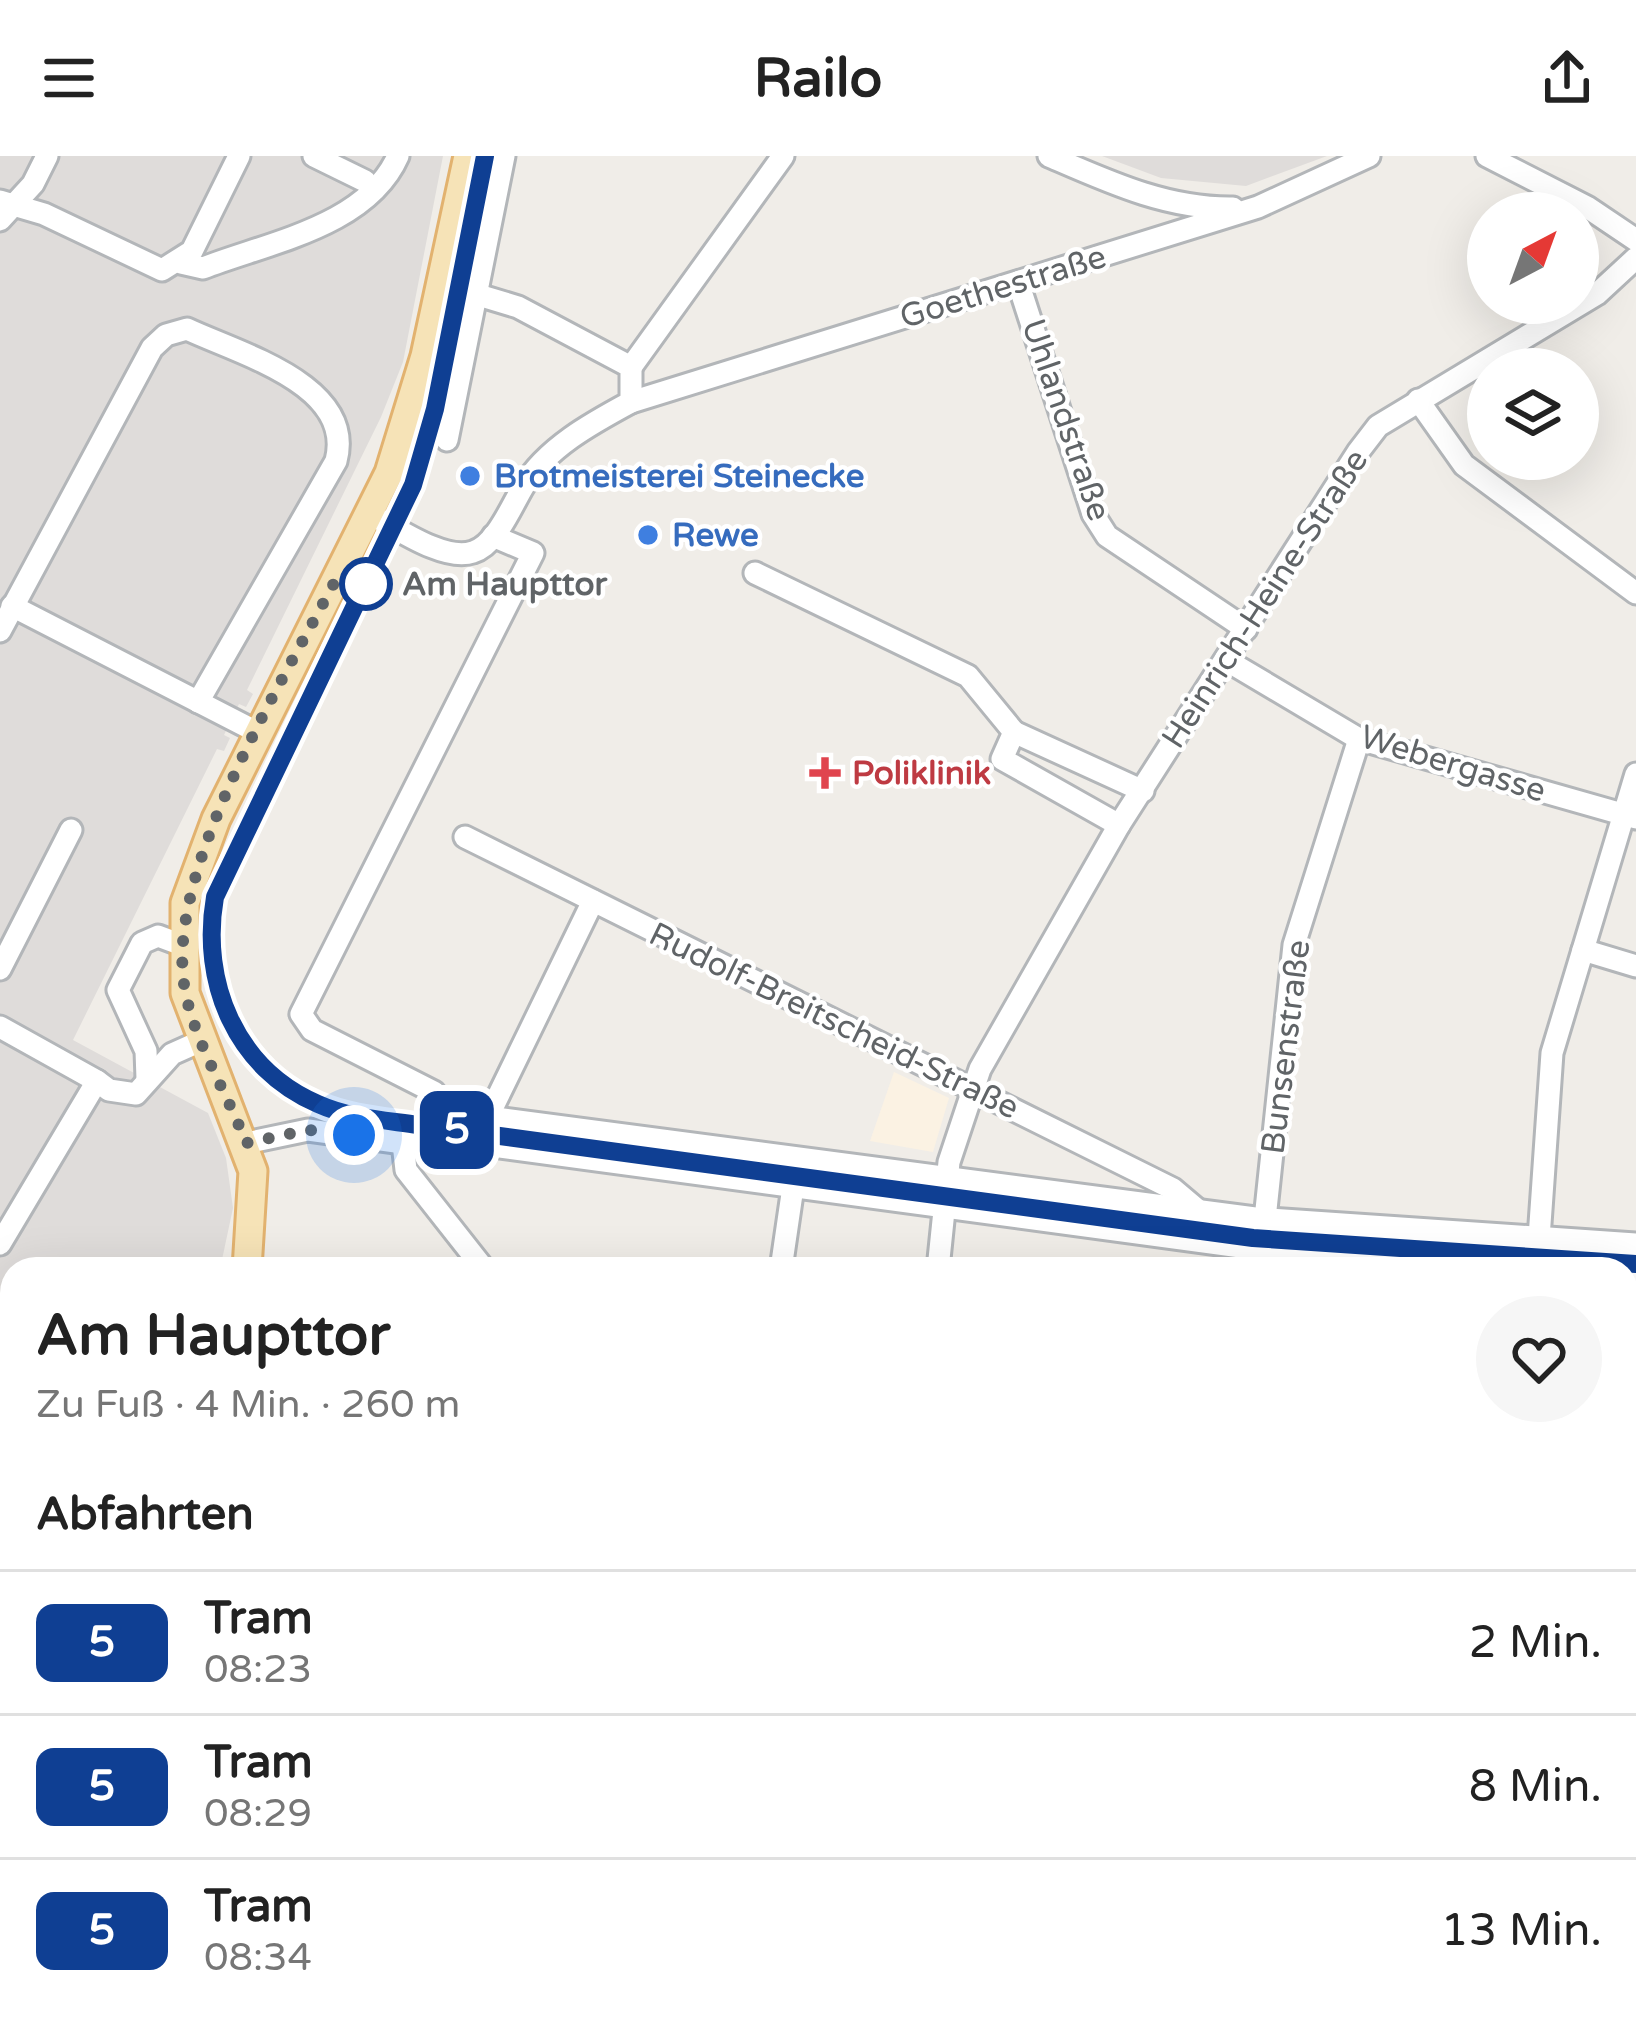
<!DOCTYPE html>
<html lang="de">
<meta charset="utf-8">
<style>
:root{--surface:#fff;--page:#f6f6f6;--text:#222;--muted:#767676;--line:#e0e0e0}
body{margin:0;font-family:"Varela Round",sans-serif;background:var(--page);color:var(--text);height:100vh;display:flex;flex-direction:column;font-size:45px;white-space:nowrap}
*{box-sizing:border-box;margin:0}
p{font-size:39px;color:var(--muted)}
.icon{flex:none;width:66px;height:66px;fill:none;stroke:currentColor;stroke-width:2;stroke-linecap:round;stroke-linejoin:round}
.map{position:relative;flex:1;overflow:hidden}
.details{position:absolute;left:0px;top:1101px;width:1638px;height:768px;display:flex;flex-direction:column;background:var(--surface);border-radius:36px 36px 0 0;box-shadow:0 12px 48px #0002}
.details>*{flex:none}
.badge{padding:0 24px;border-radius:18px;font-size:42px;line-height:78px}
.needle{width:78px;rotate:41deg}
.buttons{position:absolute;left:1467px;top:36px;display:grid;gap:24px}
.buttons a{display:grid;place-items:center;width:132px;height:132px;border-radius:50%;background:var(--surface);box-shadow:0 12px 48px #0002;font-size:60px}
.you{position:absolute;width:60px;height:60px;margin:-30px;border:9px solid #fff;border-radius:50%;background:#1a73e8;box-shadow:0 0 0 18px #1a73e833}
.map>.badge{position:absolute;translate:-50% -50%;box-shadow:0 0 0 6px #fff}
h2{padding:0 36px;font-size:45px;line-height:108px}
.round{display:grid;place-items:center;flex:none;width:126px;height:126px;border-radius:63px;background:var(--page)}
.headline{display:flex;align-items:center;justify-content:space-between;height:204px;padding:0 36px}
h1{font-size:57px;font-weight:700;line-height:90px}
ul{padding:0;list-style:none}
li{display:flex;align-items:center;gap:36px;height:144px;padding:0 36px;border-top:3px solid var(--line)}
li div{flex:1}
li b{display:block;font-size:45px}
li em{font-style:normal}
li .badge{min-width:132px;font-weight:700;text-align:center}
header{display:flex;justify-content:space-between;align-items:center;height:156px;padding:0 36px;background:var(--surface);font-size:54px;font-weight:700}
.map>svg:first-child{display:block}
</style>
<header><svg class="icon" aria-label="menu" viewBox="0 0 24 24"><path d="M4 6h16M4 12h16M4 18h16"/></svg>Railo<svg class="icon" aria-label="share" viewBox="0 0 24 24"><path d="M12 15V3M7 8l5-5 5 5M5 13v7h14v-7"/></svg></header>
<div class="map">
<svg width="1636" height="1869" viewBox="0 0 1636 1869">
<rect width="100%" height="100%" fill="#f0ede8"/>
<!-- commercial -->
<polygon fill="#fbf2e3" points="894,916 949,942 933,996 870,985"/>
<!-- industrial -->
<g fill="#dfdcda">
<polygon points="0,0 443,0 403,206 381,261 247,534 253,538 246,551 239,548 224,579 230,582 224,595 217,593 73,884 208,957 226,1002 233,1052 220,1113 12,1113 12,1857 42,1857 39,1869 0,1869"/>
<polygon points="1102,0 1327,0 1246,30 1161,22"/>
</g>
<!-- green -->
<polygon fill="#cce4c8" points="888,1857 1214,1857 1209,1869 894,1869"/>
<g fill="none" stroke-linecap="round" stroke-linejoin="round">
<!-- minor casing -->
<g stroke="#b3b6b9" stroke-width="27">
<g id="minor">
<polyline points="314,0 365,25"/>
<path d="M1049,0C1109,26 1167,53 1233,52"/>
<polyline points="1487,0 1587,51 1636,84"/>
<polyline points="0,45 44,58 162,114 192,95 239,0"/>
<polyline points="0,64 33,28 47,0"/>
<path d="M181,107L203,112C270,86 367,70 398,0"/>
<polyline points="1018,126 1093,358 1107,380 1246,473"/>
<polyline points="631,211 783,0"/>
<polyline points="1418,244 1464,309 1636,437"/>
<polyline points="631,246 1258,51 1369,0"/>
<polyline points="447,284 504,0"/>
<path d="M370,358C395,371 444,406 473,396C496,389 511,351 523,331C546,292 592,267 631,246V211L518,151L475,138"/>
<polyline points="755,417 968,520 1014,576 1002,603 1119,669"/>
<polyline points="12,450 259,577"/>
<path d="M0,475L152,192L166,179L187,173C240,198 356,229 336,305L198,546"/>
<polyline points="1226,504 1359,583 1636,662"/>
<polyline points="1014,576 1143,635"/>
<polyline points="465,681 1173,1033 1199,1055"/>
<polyline points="1583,794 1636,810"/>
<polyline points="0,813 71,674"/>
<polyline points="0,871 97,925"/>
<polyline points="147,923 146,895 118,834 142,787 158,780 182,789"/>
<polyline points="448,958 434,936 312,874 301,858 533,397 493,380"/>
<polyline points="488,961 593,745"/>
<polyline points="393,979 441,958 473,959 1255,1062 1636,1088"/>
<polyline points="246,987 308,974 403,987 433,982 1263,1094 1533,1113"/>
<polyline points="403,987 406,1014 484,1113"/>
<polyline points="1265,1063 1294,789 1359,583"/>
<polyline points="1539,1082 1552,897 1636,618"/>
<polyline points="0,1088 97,925 109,934 136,938 172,898 201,885"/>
<polyline points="781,1113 793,1031"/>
<polyline points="938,1113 949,1006 980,913 1119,669 1358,296 1378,270 1597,138 1636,102"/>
<polyline points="1626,1120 1636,1120"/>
<polyline points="0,1650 12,1655"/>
<polyline points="888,1857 894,1869"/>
<polyline points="483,1869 496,1857"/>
<polyline points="1209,1869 1214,1857"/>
<polyline points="1486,1869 1487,1857"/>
</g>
</g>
<!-- major casing -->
<g stroke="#e2b26f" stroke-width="33">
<g id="major">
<polyline points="247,1113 253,1015 185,837 185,747 216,663 389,317 425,200 468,0"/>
<polyline points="100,1869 103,1857"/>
</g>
</g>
<!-- minor -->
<use href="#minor" stroke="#fff" stroke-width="21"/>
<!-- major -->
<use href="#major" stroke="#f6e3b7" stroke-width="27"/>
<!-- tram -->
<path stroke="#b4b5b5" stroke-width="3" d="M485,0L435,253L413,329L215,741C200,826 236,913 318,948C349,962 384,964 417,969L1253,1082L1636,1107"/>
</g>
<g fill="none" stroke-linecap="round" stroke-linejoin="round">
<!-- line casing -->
<g stroke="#fff" stroke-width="27">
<path id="line" d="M485,0L435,253L413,329L215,741C200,826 236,913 318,948C349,962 384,964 418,969L1253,1082L1636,1108"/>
</g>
<!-- line -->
<use href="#line" stroke="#0f3f93" stroke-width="18"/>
<!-- walk -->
<path stroke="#606467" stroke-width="12" stroke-dasharray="0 21.6" d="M354,979L308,974L246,987C227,936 195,888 185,834C163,719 280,530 334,427L366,428"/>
</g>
<!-- markers -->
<g fill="#3f7fe0" stroke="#fff" stroke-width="4.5">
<circle cx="470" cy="320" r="12"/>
<circle cx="648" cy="379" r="12"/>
</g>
<circle fill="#fff" stroke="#0f3f93" stroke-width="6" cx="366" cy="428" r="24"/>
<path fill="#e0444e" stroke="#fff" stroke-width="4.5" d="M819 599h12v12h12v12h-12v12h-12v-12h-12v-12h12z"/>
<g text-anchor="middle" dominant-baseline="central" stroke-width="9" stroke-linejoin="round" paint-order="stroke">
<!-- street labels -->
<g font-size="33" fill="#606467" stroke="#fff">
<text transform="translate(1003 131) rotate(-17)">Goethestraße</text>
<text transform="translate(1066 264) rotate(71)">Uhlandstraße</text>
<text transform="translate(1265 443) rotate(-57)">Heinrich-Heine-Straße</text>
<text transform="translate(1453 608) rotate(17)">Webergasse</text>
<text transform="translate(834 865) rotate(26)">Rudolf-Breitscheid-Straße</text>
<text transform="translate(1286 891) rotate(-83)">Bunsenstraße</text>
</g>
<!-- shop labels -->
<g font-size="33" font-weight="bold" fill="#366cbe" stroke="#fff" text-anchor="start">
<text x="494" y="320">Brotmeisterei Steinecke</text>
<text x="672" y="379">Rewe</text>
</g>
<!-- stop labels -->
<g font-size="33" font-weight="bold" fill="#606467" stroke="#fff" text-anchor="start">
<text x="402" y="428">Am Haupttor</text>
</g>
<!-- health labels -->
<g font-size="33" font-weight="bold" fill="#be3a42" stroke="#fff" text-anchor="start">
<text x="852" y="617">Poliklinik</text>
</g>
</g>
</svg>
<div class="buttons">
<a><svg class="needle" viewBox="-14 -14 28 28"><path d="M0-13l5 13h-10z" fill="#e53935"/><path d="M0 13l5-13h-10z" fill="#767676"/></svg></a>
<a><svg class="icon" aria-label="layers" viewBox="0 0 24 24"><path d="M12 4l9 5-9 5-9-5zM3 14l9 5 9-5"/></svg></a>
</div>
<div class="you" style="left:354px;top:979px"></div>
<b class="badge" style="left:457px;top:974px;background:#0f3f93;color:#fff">5</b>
<section class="details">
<div class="headline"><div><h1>Am Haupttor</h1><p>Zu Fuß · 4 Min. · 260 m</p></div><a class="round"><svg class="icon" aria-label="heart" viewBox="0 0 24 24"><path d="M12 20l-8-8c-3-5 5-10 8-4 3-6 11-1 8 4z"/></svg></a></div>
<h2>Abfahrten</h2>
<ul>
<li><span class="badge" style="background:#0f3f93;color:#fff">5</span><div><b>Tram</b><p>08:23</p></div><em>2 Min.</em></li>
<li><span class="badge" style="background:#0f3f93;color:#fff">5</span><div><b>Tram</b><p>08:29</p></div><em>8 Min.</em></li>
<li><span class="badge" style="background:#0f3f93;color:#fff">5</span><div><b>Tram</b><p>08:34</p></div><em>13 Min.</em></li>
</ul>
</section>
</div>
